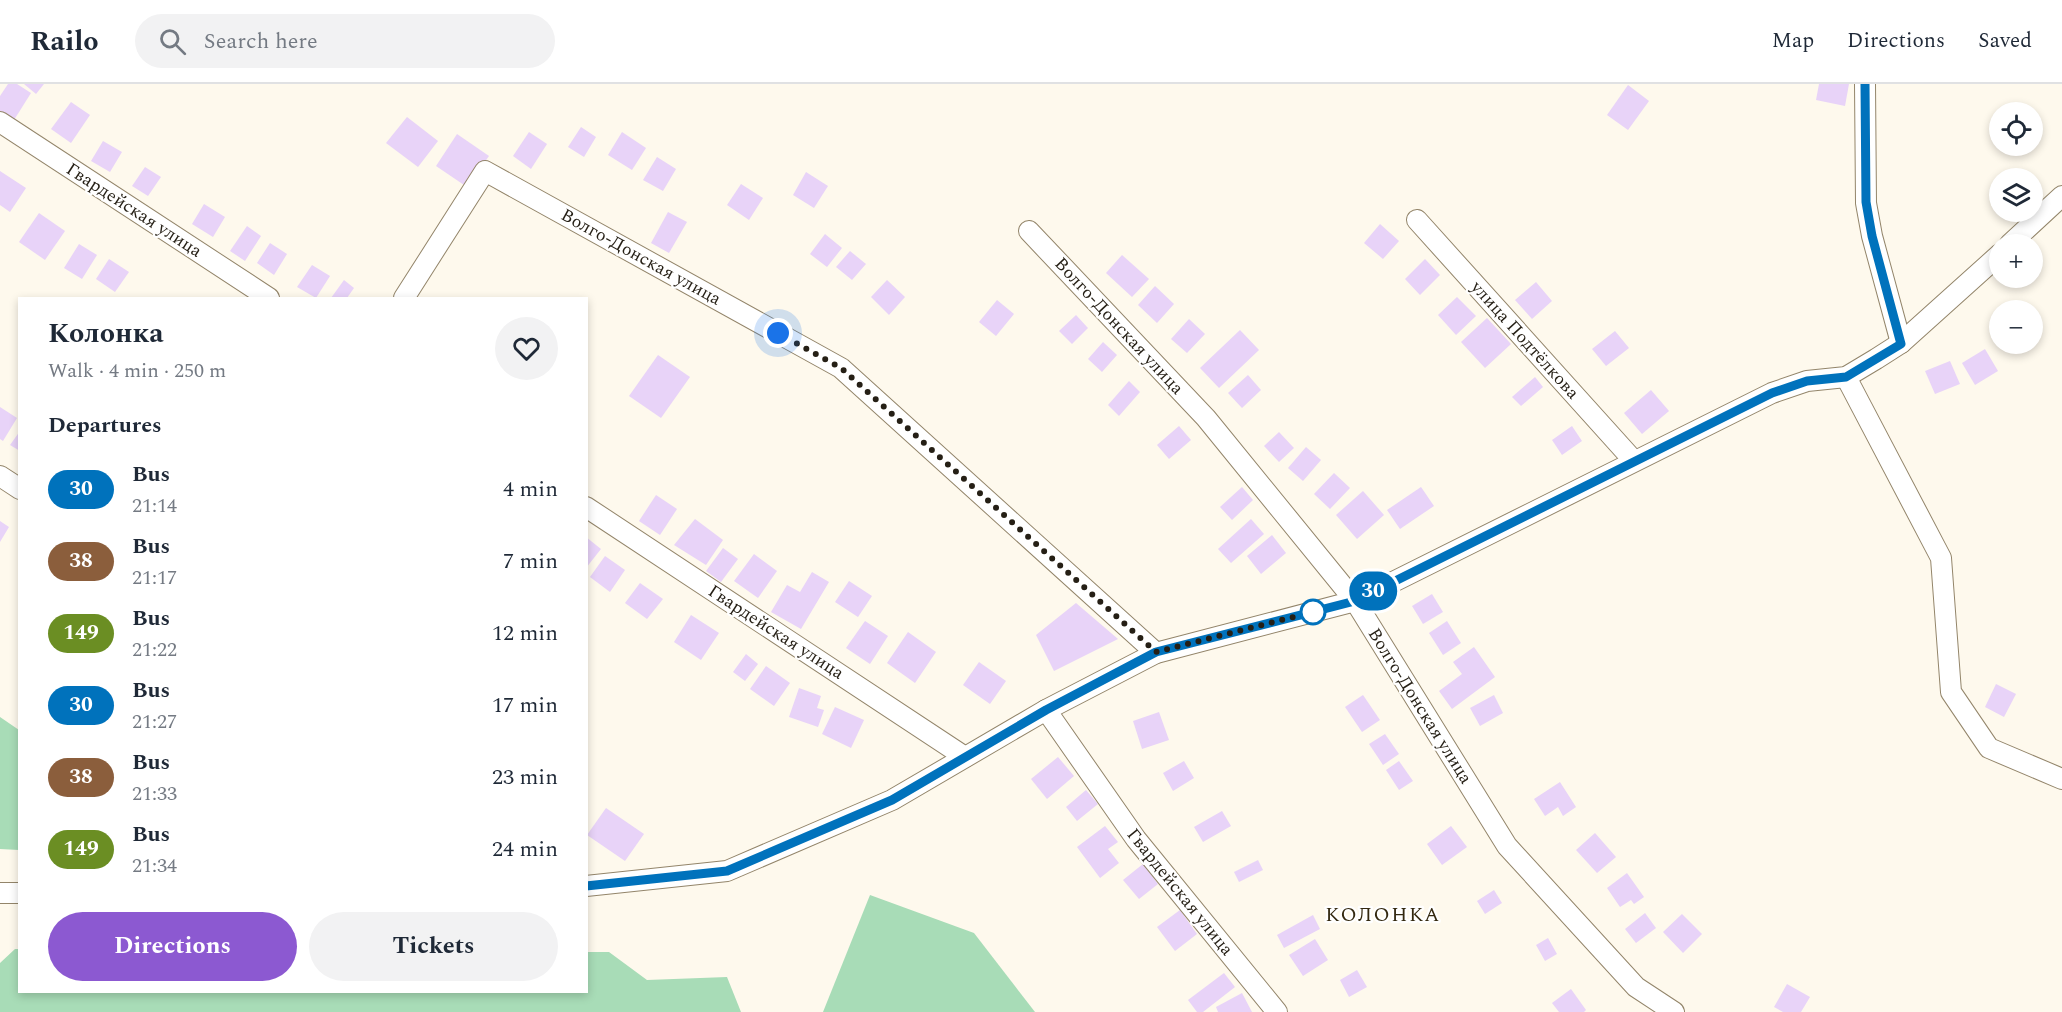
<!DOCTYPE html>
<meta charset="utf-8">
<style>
:root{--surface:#fff;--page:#f2f2f3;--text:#1f2937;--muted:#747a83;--line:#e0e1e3;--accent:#8c59d1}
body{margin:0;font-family:Spectral,serif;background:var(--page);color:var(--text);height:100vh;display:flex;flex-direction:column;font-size:22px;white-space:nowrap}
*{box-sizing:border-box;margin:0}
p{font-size:20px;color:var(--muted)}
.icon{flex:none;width:33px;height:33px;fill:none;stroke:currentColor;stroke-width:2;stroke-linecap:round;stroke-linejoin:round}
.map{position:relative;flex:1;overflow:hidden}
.panel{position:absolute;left:18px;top:213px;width:570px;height:696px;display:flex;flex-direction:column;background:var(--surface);border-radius:0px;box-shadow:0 3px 9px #0003}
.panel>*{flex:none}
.badge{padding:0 12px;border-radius:20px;font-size:21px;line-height:39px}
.tools{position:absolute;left:1989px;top:18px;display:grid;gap:12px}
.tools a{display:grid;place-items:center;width:54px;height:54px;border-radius:50%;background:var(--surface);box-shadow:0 3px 9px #0003;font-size:30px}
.you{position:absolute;width:30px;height:30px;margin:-15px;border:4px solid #fff;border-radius:50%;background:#1a73e8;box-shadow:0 0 0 9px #1a73e833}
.map>.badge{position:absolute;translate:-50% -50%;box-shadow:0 0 0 3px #fff}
h2{padding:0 30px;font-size:22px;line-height:54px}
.round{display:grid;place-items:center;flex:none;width:63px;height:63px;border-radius:32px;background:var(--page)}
.head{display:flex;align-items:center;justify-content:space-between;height:102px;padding:0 30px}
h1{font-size:28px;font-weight:700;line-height:45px}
.action{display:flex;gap:12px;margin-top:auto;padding:12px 30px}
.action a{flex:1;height:69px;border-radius:36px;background:var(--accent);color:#fff;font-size:24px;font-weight:700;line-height:69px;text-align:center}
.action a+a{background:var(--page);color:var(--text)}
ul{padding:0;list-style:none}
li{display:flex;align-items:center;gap:18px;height:72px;padding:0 30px}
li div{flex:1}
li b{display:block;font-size:22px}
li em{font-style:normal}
li .badge{min-width:66px;font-weight:700;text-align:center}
header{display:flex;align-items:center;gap:36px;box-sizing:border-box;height:84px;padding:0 30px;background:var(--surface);border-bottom:2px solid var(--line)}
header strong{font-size:28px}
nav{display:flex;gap:33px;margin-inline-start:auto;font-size:21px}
.search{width:420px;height:54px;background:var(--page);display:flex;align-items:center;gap:15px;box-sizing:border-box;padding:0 21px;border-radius:33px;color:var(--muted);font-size:22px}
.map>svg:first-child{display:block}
</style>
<header>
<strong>Railo</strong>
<div class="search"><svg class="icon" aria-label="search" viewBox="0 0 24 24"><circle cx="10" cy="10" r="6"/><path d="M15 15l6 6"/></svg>Search here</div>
<nav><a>Map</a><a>Directions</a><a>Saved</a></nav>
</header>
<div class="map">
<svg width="2062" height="928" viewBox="0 0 2062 928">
<rect width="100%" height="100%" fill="#fef9ed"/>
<!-- green -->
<g fill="#a8dcb7">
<polygon points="0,633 19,646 19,766 0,765"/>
<polygon points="870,811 974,849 1035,928 823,928"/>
<polygon points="15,865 19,865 20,908 586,908 587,868 609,868 647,896 727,893 741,928 0,928 0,879"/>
</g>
<!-- building -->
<g fill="#e8d3f8">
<polygon points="8,0 17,0 31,9 14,36 0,27 0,12"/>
<polygon points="24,0 44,0 36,10"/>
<polygon points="1819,0 1849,0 1845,22 1816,16"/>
<polygon points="1628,1 1649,17 1628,46 1607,31"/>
<polygon points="71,18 90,31 71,59 51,45"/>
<polygon points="407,33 438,57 418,83 386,59"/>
<polygon points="581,43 596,53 584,73 568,63"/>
<polygon points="529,48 547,60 531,85 513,72"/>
<polygon points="622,48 646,64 632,86 608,71"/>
<polygon points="457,50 489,72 467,103 436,82"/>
<polygon points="103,57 122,68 110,88 91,77"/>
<polygon points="657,73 676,85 663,107 643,96"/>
<polygon points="145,83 161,93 148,112 132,102"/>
<polygon points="0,87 26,104 10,128 0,121"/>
<polygon points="806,88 828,102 814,124 793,111"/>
<polygon points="741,100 763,114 749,136 727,121"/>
<polygon points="204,120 225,133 213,153 192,140"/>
<polygon points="668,128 687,138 669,169 651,159"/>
<polygon points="39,129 65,147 45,176 19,158"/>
<polygon points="1380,140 1399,157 1383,175 1364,159"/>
<polygon points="247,142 261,152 245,177 230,167"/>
<polygon points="825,150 842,164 827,183 810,170"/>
<polygon points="270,159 287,170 274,191 257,179"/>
<polygon points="79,160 97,171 82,195 64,184"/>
<polygon points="850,167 866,180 852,196 836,183"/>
<polygon points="1122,171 1149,195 1132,213 1106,189"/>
<polygon points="109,175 129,188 115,208 96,195"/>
<polygon points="1425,175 1440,191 1420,211 1405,195"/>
<polygon points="312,181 330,192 316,214 297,203"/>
<polygon points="344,196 354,204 347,214 331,214"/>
<polygon points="887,196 905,213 889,231 871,213"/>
<polygon points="1536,198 1552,217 1532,235 1515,216"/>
<polygon points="1155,202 1174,220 1157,239 1138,221"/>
<polygon points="1457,213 1476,232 1456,251 1438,231"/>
<polygon points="997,216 1014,230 996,252 979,238"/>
<polygon points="1076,231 1088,244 1072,260 1059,247"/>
<polygon points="1487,234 1511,260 1485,284 1461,258"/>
<polygon points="1189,235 1205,250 1187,269 1171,255"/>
<polygon points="1240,246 1259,266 1219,304 1200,284"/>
<polygon points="1615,247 1629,264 1606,282 1592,265"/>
<polygon points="1103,258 1117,271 1102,288 1088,275"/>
<polygon points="1985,265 1998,287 1975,301 1962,279"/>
<polygon points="658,271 690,293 661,334 629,312"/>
<polygon points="1950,277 1960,300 1935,310 1925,287"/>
<polygon points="1248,291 1261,306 1242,324 1228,309"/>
<polygon points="1535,293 1543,303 1521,322 1512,313"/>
<polygon points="1129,297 1140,308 1119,332 1108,321"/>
<polygon points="1651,306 1669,327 1642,350 1624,329"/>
<polygon points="0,323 17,334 3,357 0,355"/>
<polygon points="1179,342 1191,356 1169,375 1157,361"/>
<polygon points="1572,342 1582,357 1562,371 1552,356"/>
<polygon points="20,347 20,367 10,361"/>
<polygon points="1279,348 1294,364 1279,378 1264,362"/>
<polygon points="1306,363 1321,376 1303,397 1288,384"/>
<polygon points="1334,389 1350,404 1330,425 1314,410"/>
<polygon points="1242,403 1253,416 1232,436 1220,423"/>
<polygon points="1421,403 1434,422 1400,445 1387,426"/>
<polygon points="1363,407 1384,431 1357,455 1336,431"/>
<polygon points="656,411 677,425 660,451 639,437"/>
<polygon points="695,435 723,456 706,481 674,461"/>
<polygon points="1251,435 1264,450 1231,479 1218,465"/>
<polygon points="0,437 9,443 0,458"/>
<polygon points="1272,451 1286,469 1261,490 1247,472"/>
<polygon points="586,453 601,465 586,484"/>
<polygon points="723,464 738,475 721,498 706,487"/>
<polygon points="754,470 777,487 758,514 734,497"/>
<polygon points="605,472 625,486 610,508 590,493"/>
<polygon points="812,488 829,498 801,545 771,528 787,501 800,508"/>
<polygon points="849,497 872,512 858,533 835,518"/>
<polygon points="640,499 663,515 647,535 625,519"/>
<polygon points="1432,510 1443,528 1423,540 1412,522"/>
<polygon points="1076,519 1118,555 1054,587 1036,551"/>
<polygon points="691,531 719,549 701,576 674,558"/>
<polygon points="865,537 888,552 870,580 846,564"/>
<polygon points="1447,537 1461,559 1443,571 1429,549"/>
<polygon points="908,548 936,568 915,599 887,579"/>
<polygon points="1474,563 1495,593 1452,625 1439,607 1462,590 1453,578"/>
<polygon points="746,570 758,580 745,597 733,588"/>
<polygon points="979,578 1006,597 990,620 963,601"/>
<polygon points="766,582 790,599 774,622 750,605"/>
<polygon points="1996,600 2016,610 2004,633 1985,623"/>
<polygon points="799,604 821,612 817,624 824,626 818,643 789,633"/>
<polygon points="1363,611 1380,636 1362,648 1345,623"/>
<polygon points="1494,611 1503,629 1480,642 1470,624"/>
<polygon points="835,623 864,636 851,664 822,650"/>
<polygon points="1159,628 1169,656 1142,665 1133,637"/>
<polygon points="1385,650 1399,670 1383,681 1369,660"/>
<polygon points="1058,673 1074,692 1047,715 1031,695"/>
<polygon points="1184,677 1194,694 1173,707 1163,689"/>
<polygon points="1399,677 1413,697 1399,706 1386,686"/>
<polygon points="1560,698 1576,723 1563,732 1558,723 1545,732 1534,715"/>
<polygon points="1086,706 1098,720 1077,737 1066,723"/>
<polygon points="606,724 644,750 625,777 587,751"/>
<polygon points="1222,727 1231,742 1203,758 1194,743"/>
<polygon points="1105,742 1118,758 1108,765 1119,779 1100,794 1077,763"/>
<polygon points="1451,742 1467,763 1442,781 1427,760"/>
<polygon points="1595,749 1616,773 1597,789 1576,766"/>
<polygon points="1258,776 1263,786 1239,798 1234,788"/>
<polygon points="1143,780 1158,800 1139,815 1123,796"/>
<polygon points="1627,789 1644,813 1634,820 1631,816 1620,823 1607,804"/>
<polygon points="1494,806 1502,819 1485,830 1477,817"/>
<polygon points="1180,826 1197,850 1175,867 1157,843"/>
<polygon points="1645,829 1656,844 1636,859 1625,845"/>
<polygon points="1682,830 1702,850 1683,869 1663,848"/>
<polygon points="1313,831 1320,845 1284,864 1277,851"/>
<polygon points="1548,854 1557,870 1545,877 1536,861"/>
<polygon points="1315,855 1328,876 1303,892 1289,871"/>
<polygon points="1357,886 1367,903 1349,913 1340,896"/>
<polygon points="1224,889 1235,903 1203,928 1197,928 1188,916"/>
<polygon points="1787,900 1810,913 1801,928 1783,928 1774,923"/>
<polygon points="1571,905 1586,926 1584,928 1559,928 1552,919"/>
<polygon points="1242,909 1252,928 1218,928 1216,923"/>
</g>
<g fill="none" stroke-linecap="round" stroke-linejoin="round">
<!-- minor casing -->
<g stroke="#93856a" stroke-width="22">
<g id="minor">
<polyline points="1865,0 1866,119 1872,152 1901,259"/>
<polyline points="0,38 269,214"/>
<polyline points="1417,136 1634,377"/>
<polyline points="1029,147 1206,334 1355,517 1507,762 1636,903 1674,928"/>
<polyline points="2010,160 2062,112"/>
<polyline points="404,214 485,87 841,284 1156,569"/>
<polyline points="1846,293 1941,474 1951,608 1989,664 2062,695"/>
<polyline points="0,392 20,405"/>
<polyline points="586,423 965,673"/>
<polyline points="1046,626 1136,755 1277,928"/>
<polyline points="586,802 727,787 892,716 1046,626 1156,569 1355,517 1772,309 1807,297 1846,293 1876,275 1901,259 2000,170"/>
<polyline points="0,809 20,809"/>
</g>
</g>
<!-- minor -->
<use href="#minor" stroke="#fff" stroke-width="20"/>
</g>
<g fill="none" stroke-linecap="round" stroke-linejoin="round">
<!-- line casing -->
<g stroke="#fff" stroke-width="14">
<polyline id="line" points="586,802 727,787 892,716 1046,626 1156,568 1355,517 1772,309 1807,297 1846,293 1901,260 1872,152 1866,118 1865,0"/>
</g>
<!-- line -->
<use href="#line" stroke="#0072bc" stroke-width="9"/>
<!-- walk -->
<polyline stroke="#251f15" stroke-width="6" stroke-dasharray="0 10.8" points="778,249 841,284 1156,568 1313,528"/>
</g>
<!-- markers -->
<circle fill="#fff" stroke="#0072bc" stroke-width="3" cx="1313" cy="528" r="12"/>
<g text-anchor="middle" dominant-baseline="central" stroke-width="4.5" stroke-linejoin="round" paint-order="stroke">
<!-- street labels -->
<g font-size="18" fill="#251f15" stroke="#fff">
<text transform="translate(134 126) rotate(33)">Гвардейская улица</text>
<text transform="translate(641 173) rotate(29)">Волго-Донская улица</text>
<text transform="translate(1119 242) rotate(47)">Волго-Донская улица</text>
<text transform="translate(1525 256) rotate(48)">улица Подтёлкова</text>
<text transform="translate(776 548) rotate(33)">Гвардейская улица</text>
<text transform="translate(1420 622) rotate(58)">Волго-Донская улица</text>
<text transform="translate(1180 808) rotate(51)">Гвардейская улица</text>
</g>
<!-- neighbourhood labels -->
<g font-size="20" letter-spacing="1.5" fill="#33280f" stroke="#fff">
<text x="1383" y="831">КОЛОНКА</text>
</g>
</g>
</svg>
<div class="tools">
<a><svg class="icon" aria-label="locate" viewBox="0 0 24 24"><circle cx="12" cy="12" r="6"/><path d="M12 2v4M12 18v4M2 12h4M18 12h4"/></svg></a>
<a><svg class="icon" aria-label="layers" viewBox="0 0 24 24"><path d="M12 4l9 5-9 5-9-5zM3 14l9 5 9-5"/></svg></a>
<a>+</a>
<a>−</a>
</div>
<div class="you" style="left:778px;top:249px"></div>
<b class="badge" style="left:1373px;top:507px;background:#0072bc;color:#fff">30</b>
<section class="panel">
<div class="head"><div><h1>Колонка</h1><p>Walk · 4 min · 250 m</p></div><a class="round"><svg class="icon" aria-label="heart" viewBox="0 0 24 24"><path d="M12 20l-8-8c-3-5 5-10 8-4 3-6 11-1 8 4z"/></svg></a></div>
<h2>Departures</h2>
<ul>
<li><span class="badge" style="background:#0072bc;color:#fff">30</span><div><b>Bus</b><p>21:14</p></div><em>4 min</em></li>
<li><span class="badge" style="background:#8b5e3c;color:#fff">38</span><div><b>Bus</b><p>21:17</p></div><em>7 min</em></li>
<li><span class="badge" style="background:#6b8e23;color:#fff">149</span><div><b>Bus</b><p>21:22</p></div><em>12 min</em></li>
<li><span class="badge" style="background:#0072bc;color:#fff">30</span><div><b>Bus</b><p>21:27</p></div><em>17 min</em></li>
<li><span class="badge" style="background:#8b5e3c;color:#fff">38</span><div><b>Bus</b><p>21:33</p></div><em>23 min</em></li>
<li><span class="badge" style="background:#6b8e23;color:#fff">149</span><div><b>Bus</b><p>21:34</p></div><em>24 min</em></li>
</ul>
<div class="action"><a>Directions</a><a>Tickets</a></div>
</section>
</div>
